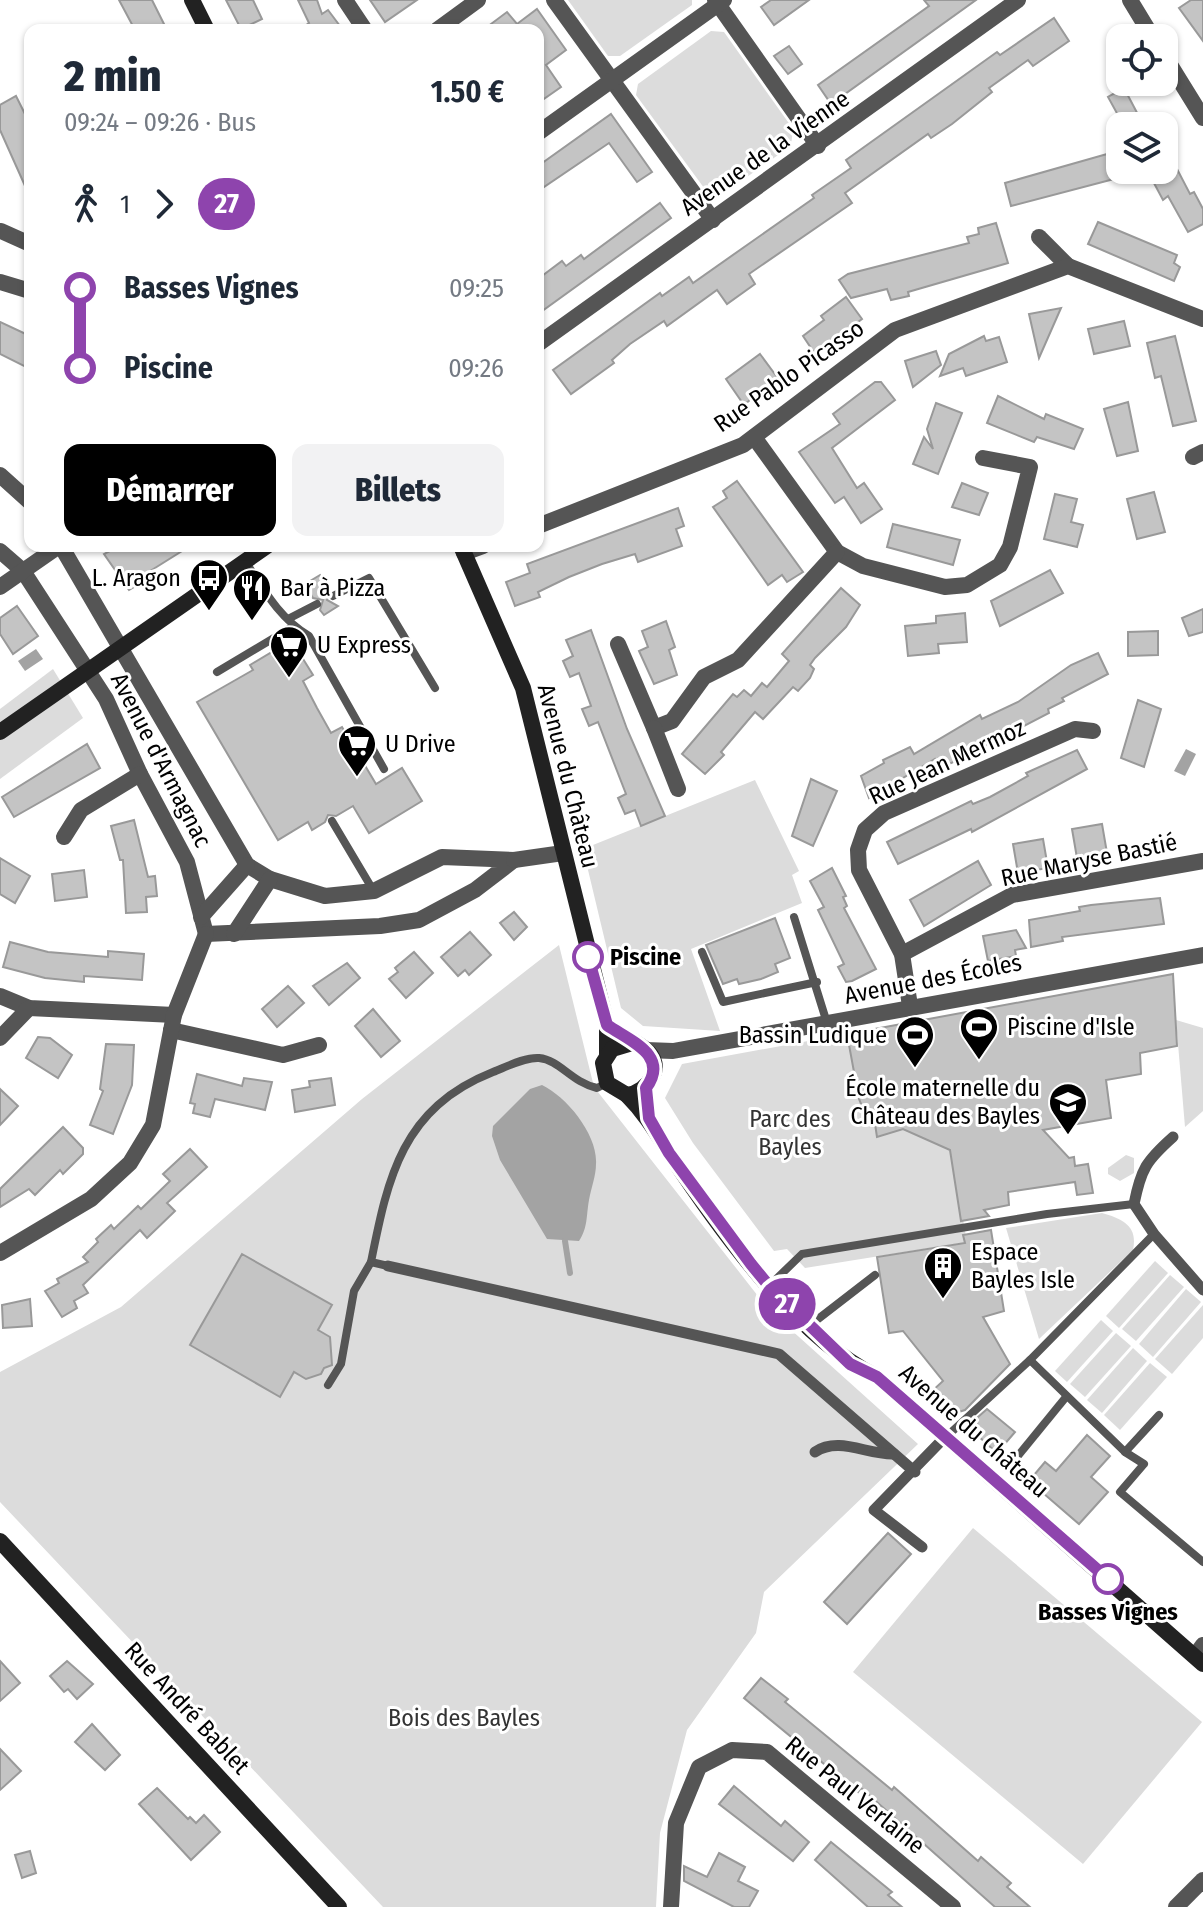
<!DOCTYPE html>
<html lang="fr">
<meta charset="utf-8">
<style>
:root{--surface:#fff;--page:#f2f2f3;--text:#1f2937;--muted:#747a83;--accent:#000}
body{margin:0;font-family:"Fira Sans Condensed",sans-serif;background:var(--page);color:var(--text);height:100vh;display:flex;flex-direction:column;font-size:30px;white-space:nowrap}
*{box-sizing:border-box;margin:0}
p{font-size:26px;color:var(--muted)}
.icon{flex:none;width:44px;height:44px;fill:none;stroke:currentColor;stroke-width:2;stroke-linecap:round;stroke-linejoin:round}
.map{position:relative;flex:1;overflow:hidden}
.sheet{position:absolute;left:24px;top:24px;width:520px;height:528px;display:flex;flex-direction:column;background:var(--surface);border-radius:16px;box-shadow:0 2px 6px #0004}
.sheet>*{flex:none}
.badge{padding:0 16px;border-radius:26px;font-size:28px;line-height:52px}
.buttons{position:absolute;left:1106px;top:24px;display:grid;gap:16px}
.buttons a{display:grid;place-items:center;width:72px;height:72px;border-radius:16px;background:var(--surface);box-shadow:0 2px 6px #0004;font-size:40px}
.map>.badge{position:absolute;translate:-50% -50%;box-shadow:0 0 0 4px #fff}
.legs{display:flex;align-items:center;gap:12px;height:88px;padding:0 40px;font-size:26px}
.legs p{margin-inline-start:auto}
.overview{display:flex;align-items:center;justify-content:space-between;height:136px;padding:0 40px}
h1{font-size:44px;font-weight:800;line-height:60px}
.button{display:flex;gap:16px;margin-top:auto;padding:16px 40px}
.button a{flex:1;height:92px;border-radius:16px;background:var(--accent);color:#fff;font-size:32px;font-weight:800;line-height:92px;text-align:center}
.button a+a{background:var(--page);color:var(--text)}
ul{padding:0 40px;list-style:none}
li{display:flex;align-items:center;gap:28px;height:80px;font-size:30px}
li i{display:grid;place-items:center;width:12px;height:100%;margin:0 10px;background:currentColor}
li i::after{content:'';width:20px;height:20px;margin:-10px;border:6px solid;border-radius:50%;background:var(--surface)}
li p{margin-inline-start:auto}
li:first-child i{background:linear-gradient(#0000 50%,currentColor 0)}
li:last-child i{background:linear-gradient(currentColor 50%,#0000 0)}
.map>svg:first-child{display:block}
</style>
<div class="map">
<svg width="1203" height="1907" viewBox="0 0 1203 1907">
<rect width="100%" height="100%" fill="#fff"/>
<!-- green -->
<g fill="#dcdcdc">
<polygon points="568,0 692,0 692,5 620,56 608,56"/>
<polygon points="711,31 724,32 793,129 791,146 721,195 707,192 636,95 638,84"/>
<polygon points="53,669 83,718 0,779 0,709"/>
<polygon points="755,780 799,871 792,875 802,903 691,949 720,1031 643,1026 621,1008 583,849"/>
<polygon points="559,945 594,1087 769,1310 918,1444 764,1592 756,1633 687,1730 660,1833 656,1907 383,1907 0,1502 0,1372 121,1307 362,1099"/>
<polygon points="1176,1020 1203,1028 1203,1111 1185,1127"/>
<polygon points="868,1030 897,1126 950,1147 967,1242 805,1268 787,1249 774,1251 693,1143 665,1098 682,1064"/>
<polygon points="1126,1155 1134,1158 1134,1173 1120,1181 1108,1174 1108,1168"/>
<path d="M1102,1213C1123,1219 1138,1226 1133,1250L1039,1339L1006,1228Z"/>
<polygon points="1155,1261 1168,1273 1119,1328 1106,1316"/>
<polygon points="1170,1275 1184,1287 1136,1341 1122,1329"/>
<polygon points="1186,1289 1201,1302 1153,1357 1139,1344"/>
<polygon points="1203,1305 1203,1338 1172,1374 1155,1359"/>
<polygon points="1101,1320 1113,1331 1067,1382 1055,1371"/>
<polygon points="1116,1333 1131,1346 1085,1397 1070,1384"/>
<polygon points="1133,1348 1147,1361 1102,1413 1087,1400"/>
<polygon points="1150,1363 1167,1377 1120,1430 1104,1415"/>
<polygon points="973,1528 1202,1722 1083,1864 853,1672"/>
</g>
<!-- water -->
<g fill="#a3a3a3">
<polygon points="36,649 43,659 25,671 18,661"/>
<polygon points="1186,749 1196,754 1185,776 1174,771"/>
<path d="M542,1085C567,1097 598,1135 596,1164C596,1176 591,1188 589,1200C586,1217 588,1227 579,1241L547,1239L500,1160L492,1136L493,1126L530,1089Z"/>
</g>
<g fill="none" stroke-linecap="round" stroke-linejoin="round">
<!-- stream -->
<polyline stroke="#a3a3a3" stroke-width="6" points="565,1241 570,1273"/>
</g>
<!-- building -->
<g fill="#c4c4c4" stroke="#999" stroke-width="2">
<polygon points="119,0 152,0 167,30 135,30"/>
<polygon points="226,0 253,0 262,19 241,29"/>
<polygon points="298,0 317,0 322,14 328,10 343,30 299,30 309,23"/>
<polygon points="370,0 417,0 385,22"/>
<polygon points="771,0 809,0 774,25 761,7"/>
<polygon points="924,0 976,0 831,104 818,85 929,6"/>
<polygon points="1191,0 1203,0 1203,41 1179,8"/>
<polygon points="537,9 566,50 546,65 561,87 538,103 538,30 483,30 507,12 517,24"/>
<polygon points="1054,18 1069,41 1033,66 1028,60 989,88 992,92 952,124 931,138 928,134 845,193 852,203 749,274 755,284 727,304 717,290 667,326 664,321 630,344 612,360 614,363 571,394 553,370 660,293 662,296 689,277 693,283 814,198 812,195 851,168 846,160 997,52 1000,55"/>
<polygon points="789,46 802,64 788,74 774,56"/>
<polygon points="1124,88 1144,126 1124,126 1108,97"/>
<polygon points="16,96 30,124 30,197 0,130 0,105"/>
<polygon points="611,114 652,172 637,182 609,143 538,191 538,166"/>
<polygon points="1164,144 1190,194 1194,192 1203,209 1203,224 1188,232 1168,196 1163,200 1147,170 1164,170"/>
<polygon points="1107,154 1114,179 1011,206 1005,183"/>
<polygon points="660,203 671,218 538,314 538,279 562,261 566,266 581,255 584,259"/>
<polygon points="1098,222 1177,255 1174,263 1180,267 1174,281 1088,244"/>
<polygon points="996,223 1008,263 908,292 909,296 891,300 887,289 851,298 839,280 848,274 969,243 967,237 979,234 978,228"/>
<polygon points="846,297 862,319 815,354 803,336 824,320 821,316"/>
<polygon points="1061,308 1039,358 1029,314"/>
<polygon points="1124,321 1130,346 1094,354 1088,329"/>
<polygon points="0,322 30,336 30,369 0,354"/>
<polygon points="984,336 986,341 999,337 1007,362 966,376 963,368 940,376 949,354"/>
<polygon points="1175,336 1196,421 1173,426 1161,376 1155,378 1147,343"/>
<polygon points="936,351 941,365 913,387 905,361"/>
<polygon points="760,354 777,377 744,405 726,379"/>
<polygon points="875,382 881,382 895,400 832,448 857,488 864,483 882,509 861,523 844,497 835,503 799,452 840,424 833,414"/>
<polygon points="998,396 1044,419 1046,414 1083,429 1074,449 1037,437 1034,442 987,423"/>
<polygon points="1128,402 1138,451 1117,456 1104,409"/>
<polygon points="936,403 962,413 938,474 913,464 924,437 933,449 927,429"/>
<polygon points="737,481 803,572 787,582 782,575 768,585 713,507 727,498 723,491"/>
<polygon points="962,483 988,493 979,515 952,507"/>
<polygon points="1154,492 1165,532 1137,539 1127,499"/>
<polygon points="1055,494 1077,499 1071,522 1083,525 1077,547 1044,539"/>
<polygon points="678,508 684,526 676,529 682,546 638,562 635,554 602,564 569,577 538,592 540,597 515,606 506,582 530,573 527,564"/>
<polygon points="893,524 960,540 953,565 887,547"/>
<polygon points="119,546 190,546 147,573 150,578 129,590 104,554"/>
<polygon points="1050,570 1063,593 1000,626 991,601"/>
<polygon points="320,575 329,590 327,600 338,606 324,615 320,610 323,600 313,598 305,584"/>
<polygon points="841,588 860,605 846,627 815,658 810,665 814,669 810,678 798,691 793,687 763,719 755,712 721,752 724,755 705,774 682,754 733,694 737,697 744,690 751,696 762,683 767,687 789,661 782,654"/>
<polygon points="17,606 38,636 13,654 0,634 0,618"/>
<polygon points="1203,609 1203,632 1189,636 1182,618"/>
<polygon points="965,613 967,642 938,644 939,653 908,656 905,626 936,623 936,616"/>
<polygon points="666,621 675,647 669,650 677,675 654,684 639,651 648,647 642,631"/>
<polygon points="591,630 627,729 665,816 641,826 635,810 625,814 618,798 626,794 598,722 589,726 582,709 591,706 579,673 570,677 563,661 573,656 566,640"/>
<polygon points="1158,631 1158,655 1128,656 1128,632"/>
<polygon points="282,646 290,660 300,654 313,675 303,681 317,708 331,733 342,727 376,784 402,768 422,801 369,833 353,806 336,816 328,815 325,822 312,830 308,822 278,840 197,702 253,670 250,665"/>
<polygon points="1098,653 1108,674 1062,698 1064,701 1048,709 1049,713 958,760 940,768 935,759 869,798 861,776 884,763 883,760 910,747 914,754 980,715 982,719 1018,702 1071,665"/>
<polygon points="1138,700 1161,709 1144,767 1121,758"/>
<polygon points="87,744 100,768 14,817 2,797"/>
<polygon points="1077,750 1087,769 972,832 971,829 898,864 887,842 971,801 973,804 990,797 1028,776 1026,773"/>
<polygon points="811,779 837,791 813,846 792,836"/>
<polygon points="134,820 148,877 155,876 157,896 146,897 147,912 126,913 123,860 120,860 111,826"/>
<polygon points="1102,824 1107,853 1077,858 1072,829"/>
<polygon points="1043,839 1048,868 1018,873 1013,844"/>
<polygon points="0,858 30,876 15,903 0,894"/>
<polygon points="978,861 991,885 924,926 910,900"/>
<polygon points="832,868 846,896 843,897 847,906 844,908 876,969 852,981 846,982 838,967 844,964 818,910 824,907 810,881"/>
<polygon points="84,870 87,897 55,901 52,874"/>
<polygon points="1160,898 1164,924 1062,937 1063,941 1031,947 1029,920 1080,911 1079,907 1091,905"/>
<polygon points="514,912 527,927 514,940 500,923"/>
<polygon points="775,918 790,958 775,964 778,972 761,979 739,984 737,979 723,984 706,945"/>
<polygon points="1016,930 1026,948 1015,950 1016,956 988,961 983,936"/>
<polygon points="470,932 491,955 469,975 465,970 458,976 441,957"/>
<polygon points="10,942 48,952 108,957 108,951 144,954 142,980 84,976 84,982 45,978 3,967"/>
<polygon points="414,952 433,973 406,998 389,979 398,972 395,968"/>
<polygon points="347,963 360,978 329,1005 313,986"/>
<polygon points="1173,974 1177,1046 1140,1053 1141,1074 1106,1080 1111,1118 1043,1130 1069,1158 1074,1157 1075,1166 1088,1164 1093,1193 1077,1195 1075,1182 1008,1192 1009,1205 984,1210 989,1216 961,1221 950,1150 903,1129 877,1137 875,1124 870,1126 859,1099 847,1034"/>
<polygon points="288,986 304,1003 277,1027 262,1009"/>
<polygon points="373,1009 400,1041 381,1057 355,1026"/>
<polygon points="38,1037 50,1038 72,1055 58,1078 26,1058"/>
<polygon points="106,1044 134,1045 132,1085 113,1134 90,1125 103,1091 100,1089"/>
<polygon points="197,1074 242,1086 244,1078 272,1082 265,1110 215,1099 210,1117 193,1113 195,1104 190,1103"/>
<polygon points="331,1078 335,1105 295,1112 292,1090 310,1087 309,1081"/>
<polygon points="0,1089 18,1106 0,1125"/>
<polygon points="63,1127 83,1148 83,1154 63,1174 60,1170 35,1195 29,1189 0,1207 0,1189"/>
<polygon points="190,1149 207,1167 167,1203 175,1211 147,1238 140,1230 83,1285 88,1293 74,1301 77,1308 62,1317 45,1291 59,1283 57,1279 88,1262 83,1257 98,1242 96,1239 111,1225 114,1229 138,1206 141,1209 170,1181 163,1174"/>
<polygon points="991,1230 1004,1311 983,1317 1010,1364 965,1410 952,1414 929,1394 943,1381 903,1331 889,1333 877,1257 965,1243 963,1235"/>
<polygon points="242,1254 332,1305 318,1330 330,1337 332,1365 324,1368 321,1374 306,1379 294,1372 280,1397 190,1345"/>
<polygon points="30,1299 32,1326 3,1328 2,1305"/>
<polygon points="987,1409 1015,1432 997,1453 976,1434 978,1417"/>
<polygon points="1087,1435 1110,1456 1091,1477 1108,1492 1079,1524 1029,1481 1045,1462 1056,1471"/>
<polygon points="888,1533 911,1554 847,1624 824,1602"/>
<polygon points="0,1661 20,1683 0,1701"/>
<polygon points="67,1661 93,1684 77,1699 68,1689 64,1692 50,1676"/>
<polygon points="761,1678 788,1699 785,1702 892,1790 894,1787 978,1861 981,1857 1011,1883 1007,1887 1030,1907 995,1907 861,1788 858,1792 744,1698"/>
<polygon points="92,1724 120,1755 105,1770 75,1742"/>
<polygon points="0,1749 21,1771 0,1790"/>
<polygon points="734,1786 781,1826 785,1821 809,1842 793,1861 719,1804"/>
<polygon points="157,1788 188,1819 190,1817 196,1823 204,1815 220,1832 191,1860 139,1804"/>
<polygon points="831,1842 892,1892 888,1895 902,1907 868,1907 815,1860"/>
<polygon points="30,1851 36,1873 22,1878 15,1855"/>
<polygon points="719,1853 745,1867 738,1881 758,1891 749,1907 734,1907 684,1881 684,1866 707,1877"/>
</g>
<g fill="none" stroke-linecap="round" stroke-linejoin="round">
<!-- service -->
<g stroke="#555" stroke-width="8">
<path d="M245,561C264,590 279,618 309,636L384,769"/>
<polyline points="333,596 369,578 435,688"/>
<polyline points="288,619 317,604"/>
<polyline points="217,672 294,626"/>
<polyline points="332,821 373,890"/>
<polyline points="794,917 827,1023"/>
<polyline points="702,952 723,1002 817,982"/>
<path d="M388,1266L371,1262C388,1177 402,1108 493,1072C506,1067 525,1057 539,1058C560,1060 571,1082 597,1088L607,1083"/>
<polyline points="769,1286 802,1254 1047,1214 1134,1204"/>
<polyline points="809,1326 875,1275"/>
<polyline points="1030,1360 1125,1452 1159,1415"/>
<polyline points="328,1385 341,1364 354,1291 371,1262"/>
<polyline points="946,1437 1030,1360 1154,1234"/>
<polyline points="1125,1452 1144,1464 1120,1492 1203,1562"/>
<polyline points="1017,1457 1066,1397"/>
</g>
<!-- pedestrian -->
<g stroke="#555" stroke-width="11">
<path d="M1173,1137C1146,1161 1141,1169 1134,1204L1154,1234L1203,1290"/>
<polyline points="388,1266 779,1354 915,1472"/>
<path d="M815,1452C839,1436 867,1455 894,1454"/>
<polyline points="922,1547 874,1510 945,1437"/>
</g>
<!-- minor -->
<g stroke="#555" stroke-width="16">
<polyline points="345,0 365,30"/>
<polyline points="554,0 713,220"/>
<polyline points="715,0 818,146"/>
<polyline points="1130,0 1153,38"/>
<polyline points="437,30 478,0"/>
<polyline points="1164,55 1203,118"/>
<polyline points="538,133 724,0"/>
<polyline points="1,231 30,244"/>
<polyline points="1039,237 1068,266"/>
<polyline points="0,282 30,291"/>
<polyline points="754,437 837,552 863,566 945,587 967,585 1000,565 1010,547 1030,467 983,458"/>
<polyline points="1193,457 1203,452"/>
<polyline points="0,475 30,502"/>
<polyline points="538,526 743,445 895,330 1068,266 1203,319"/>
<polyline points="0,551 23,571 106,699 140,774 187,862 206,934 380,926 419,920 475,890 514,860 442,857 374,891 325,896 270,879 247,865 61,546"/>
<polyline points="464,553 483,546"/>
<polyline points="0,587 59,546"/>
<polyline points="618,644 654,728 672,721 704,677 738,660 837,552"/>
<polyline points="654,728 678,789"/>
<polyline points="64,837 81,810 140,774"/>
<polyline points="514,860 563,853"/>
<polyline points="201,917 247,865"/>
<polyline points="234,934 270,879"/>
<polyline points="902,954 1012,895 1203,861"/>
<polyline points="0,996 29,1008 174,1015"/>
<polyline points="910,1006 902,954 859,870 858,850 865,830 884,813 1075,729 1093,731"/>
<polyline points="171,1030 283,1055 319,1045"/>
<polyline points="0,1038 29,1008"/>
<polyline points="0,1253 91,1199 130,1163 153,1125 174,1015 206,934"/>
<polyline points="1195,1656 1203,1645"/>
<polyline points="671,1907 676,1823 699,1767 732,1750 767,1752 953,1907"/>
<polyline points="1176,1907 1203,1880"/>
</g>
<!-- tertiary -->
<g stroke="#555" stroke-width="16">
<polyline points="538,344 1018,0"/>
<polyline points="646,1050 673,1051 1203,955"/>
</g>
<!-- secondary -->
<g stroke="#222" stroke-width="16">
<polyline points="192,0 207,30"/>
<polyline points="461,546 523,688 607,1025 607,1054"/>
<polyline points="0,732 267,546"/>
<path d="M607,1025C619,1034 634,1040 645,1049C667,1066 648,1092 627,1095L607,1083L603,1063L612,1049L632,1043"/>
<path d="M627,1095C645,1113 656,1132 670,1154C718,1227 797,1338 877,1377L1203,1664"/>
<polyline points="0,1541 339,1907"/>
</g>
</g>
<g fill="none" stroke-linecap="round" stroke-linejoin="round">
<!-- line-1 casing -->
<g stroke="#fff" stroke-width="18">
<path id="line-1" d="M588,957L607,1025C630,1041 670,1055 646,1088L649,1118L669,1153L751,1264L769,1286L850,1364L877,1377L1108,1579"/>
</g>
<!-- line-1 -->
<use href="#line-1" stroke="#8e44ad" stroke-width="12"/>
</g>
<!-- icons -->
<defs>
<g id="bus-pin" transform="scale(2)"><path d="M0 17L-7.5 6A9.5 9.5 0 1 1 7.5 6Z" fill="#000" stroke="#fff"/><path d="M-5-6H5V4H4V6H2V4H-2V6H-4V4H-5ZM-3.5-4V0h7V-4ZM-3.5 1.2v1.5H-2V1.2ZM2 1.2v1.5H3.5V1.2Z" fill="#fff"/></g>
<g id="restaurant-pin" transform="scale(2)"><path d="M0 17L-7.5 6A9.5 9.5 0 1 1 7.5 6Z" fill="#000" stroke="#fff"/><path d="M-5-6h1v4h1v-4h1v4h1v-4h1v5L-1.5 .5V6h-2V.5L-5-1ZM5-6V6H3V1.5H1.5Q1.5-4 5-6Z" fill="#fff"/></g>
<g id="supermarket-pin" transform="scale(2)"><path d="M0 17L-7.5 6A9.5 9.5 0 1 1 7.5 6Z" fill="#000" stroke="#fff"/><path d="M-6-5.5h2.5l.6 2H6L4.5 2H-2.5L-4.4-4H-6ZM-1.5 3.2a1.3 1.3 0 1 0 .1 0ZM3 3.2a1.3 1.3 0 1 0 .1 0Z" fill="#fff"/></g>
<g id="stadium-pin" transform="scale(2)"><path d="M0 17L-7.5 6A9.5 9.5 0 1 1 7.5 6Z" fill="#000" stroke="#fff"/><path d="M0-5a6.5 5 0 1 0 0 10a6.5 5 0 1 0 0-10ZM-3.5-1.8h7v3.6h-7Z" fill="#fff"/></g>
<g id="school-pin" transform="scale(2)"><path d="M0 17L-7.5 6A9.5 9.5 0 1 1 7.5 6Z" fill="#000" stroke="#fff"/><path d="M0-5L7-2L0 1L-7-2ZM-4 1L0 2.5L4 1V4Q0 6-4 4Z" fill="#fff"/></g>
<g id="building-pin" transform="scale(2)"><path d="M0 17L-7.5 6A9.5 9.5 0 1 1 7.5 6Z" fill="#000" stroke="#fff"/><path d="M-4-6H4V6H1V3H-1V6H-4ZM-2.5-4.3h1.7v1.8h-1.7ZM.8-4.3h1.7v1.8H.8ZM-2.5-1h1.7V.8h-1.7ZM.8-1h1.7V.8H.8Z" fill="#fff"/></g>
</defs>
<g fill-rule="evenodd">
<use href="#bus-pin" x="209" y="578"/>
<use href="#restaurant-pin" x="252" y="588"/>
<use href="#supermarket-pin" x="289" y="645"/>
<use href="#supermarket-pin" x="357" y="744"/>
<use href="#stadium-pin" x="979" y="1027"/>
<use href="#stadium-pin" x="915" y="1035"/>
<use href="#school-pin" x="1068" y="1102"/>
<use href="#building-pin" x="943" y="1266"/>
</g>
<!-- markers -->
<g fill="#fff" stroke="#8e44ad" stroke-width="4">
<circle cx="588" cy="957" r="14"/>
<circle cx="1108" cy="1579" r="14"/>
</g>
<g text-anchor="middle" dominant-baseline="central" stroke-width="6" stroke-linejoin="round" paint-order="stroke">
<!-- street labels -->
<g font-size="24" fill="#000" stroke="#fff">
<text transform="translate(765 153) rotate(-35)">Avenue de la Vienne</text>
<text transform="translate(789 376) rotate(-35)">Rue Pablo Picasso</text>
<text transform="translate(161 760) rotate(63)">Avenue d'Armagnac</text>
<text transform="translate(947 762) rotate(-25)">Rue Jean Mermoz</text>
<text transform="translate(568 776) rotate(76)">Avenue du Château</text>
<text transform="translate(1089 860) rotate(-12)">Rue Maryse Bastié</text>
<text transform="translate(933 979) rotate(-11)">Avenue des Écoles</text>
<text transform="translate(974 1431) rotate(41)">Avenue du Château</text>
<text transform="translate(187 1708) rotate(47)">Rue André Bablet</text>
<text transform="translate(855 1795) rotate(39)">Rue Paul Verlaine</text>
</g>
<!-- poi labels -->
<g font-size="24" fill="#000" stroke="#fff" text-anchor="start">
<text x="181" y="578" text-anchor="end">L. Aragon</text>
<text x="280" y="588">Bar à Pizza</text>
<text x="317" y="645">U Express</text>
<text x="385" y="744">U Drive</text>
<text x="1007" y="1027">Piscine d'Isle</text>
<text x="887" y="1035" text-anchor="end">Bassin Ludique</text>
<text x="1040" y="1088" text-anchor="end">École maternelle du<tspan x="1040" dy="28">Château des Bayles</tspan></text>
<text x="971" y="1252">Espace<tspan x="971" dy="28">Bayles Isle</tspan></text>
</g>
<!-- stop labels -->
<g font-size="24" font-weight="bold" fill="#000" stroke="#fff" text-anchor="start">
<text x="610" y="957">Piscine</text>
<text x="1108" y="1612" text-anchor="middle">Basses Vignes</text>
</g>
<!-- park labels -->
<g font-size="24" fill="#333" stroke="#fff">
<text x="790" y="1119">Parc des<tspan x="790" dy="28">Bayles</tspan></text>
<text x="464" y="1718">Bois des Bayles</text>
</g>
</g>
</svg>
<div class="buttons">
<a><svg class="icon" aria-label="locate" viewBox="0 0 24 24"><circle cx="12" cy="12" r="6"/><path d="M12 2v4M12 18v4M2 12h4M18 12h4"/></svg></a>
<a><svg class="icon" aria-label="layers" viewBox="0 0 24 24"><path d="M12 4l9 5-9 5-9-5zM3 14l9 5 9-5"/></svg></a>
</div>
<b class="badge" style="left:787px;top:1304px;background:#8e44ad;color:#fff">27</b>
<section class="sheet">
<div class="overview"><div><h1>2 min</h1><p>09:24 – 09:26 · Bus</p></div><b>1.50 €</b></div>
<div class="legs"><svg class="icon" aria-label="walk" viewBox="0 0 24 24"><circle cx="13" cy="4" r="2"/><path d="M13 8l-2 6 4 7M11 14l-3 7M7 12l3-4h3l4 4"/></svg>1<svg class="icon" aria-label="forward" viewBox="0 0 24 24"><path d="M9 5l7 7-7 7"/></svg><b class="badge" style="background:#8e44ad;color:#fff">27</b></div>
<ul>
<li><i style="color:#8e44ad"></i><b>Basses Vignes</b><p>09:25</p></li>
<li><i style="color:#8e44ad"></i><b>Piscine</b><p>09:26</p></li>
</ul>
<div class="button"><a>Démarrer</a><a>Billets</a></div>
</section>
</div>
